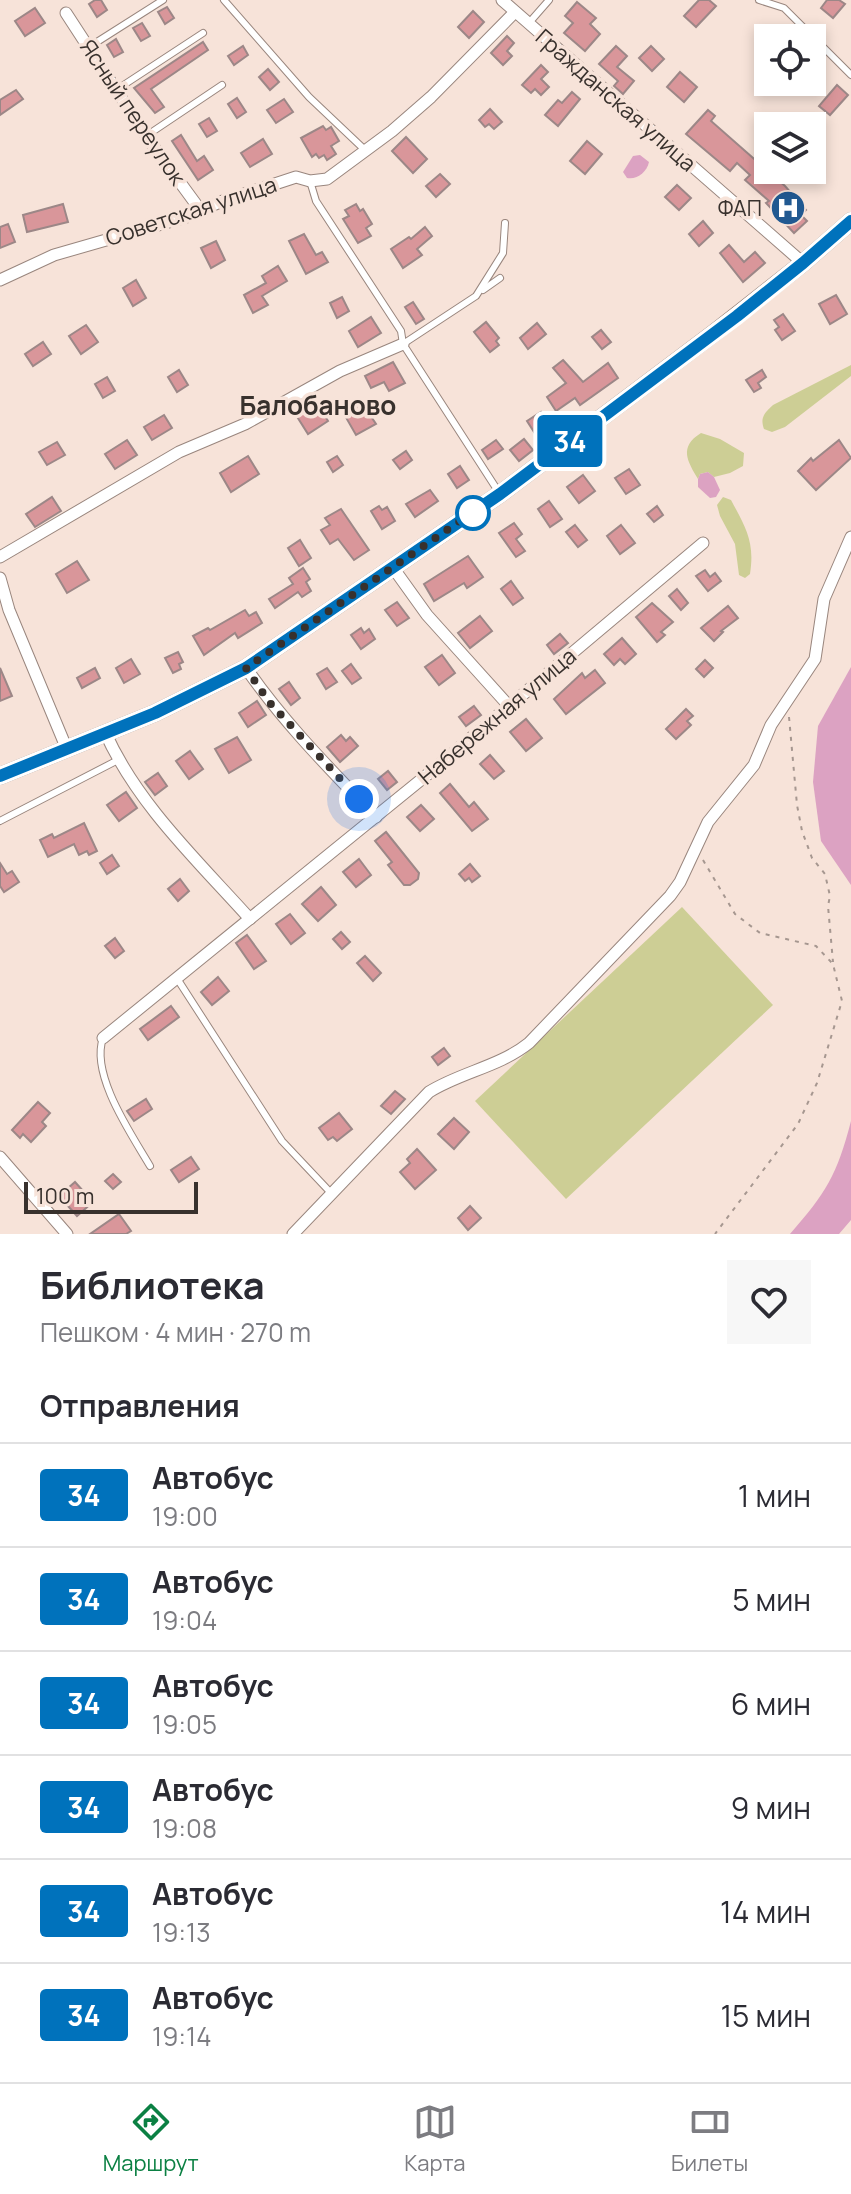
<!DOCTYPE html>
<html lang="ru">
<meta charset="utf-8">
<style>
:root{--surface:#fff;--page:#f7f7f7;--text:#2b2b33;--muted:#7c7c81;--line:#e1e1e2;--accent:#0b8043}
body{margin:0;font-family:Manrope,sans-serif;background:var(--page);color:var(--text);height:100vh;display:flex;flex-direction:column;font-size:30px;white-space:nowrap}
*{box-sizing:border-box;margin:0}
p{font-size:26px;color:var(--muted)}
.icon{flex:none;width:44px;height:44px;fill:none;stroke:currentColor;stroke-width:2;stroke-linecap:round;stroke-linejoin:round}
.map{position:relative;height:1234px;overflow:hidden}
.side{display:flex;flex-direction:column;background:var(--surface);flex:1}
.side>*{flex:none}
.badge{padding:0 16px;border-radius:6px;font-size:28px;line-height:52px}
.fabs{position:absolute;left:754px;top:24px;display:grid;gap:16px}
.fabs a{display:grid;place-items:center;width:72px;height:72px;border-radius:0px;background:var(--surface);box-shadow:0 4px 12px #0003;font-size:40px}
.scale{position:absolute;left:24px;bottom:20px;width:174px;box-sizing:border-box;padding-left:8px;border:4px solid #38312d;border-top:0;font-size:22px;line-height:28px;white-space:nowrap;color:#38312d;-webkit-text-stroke:6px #f7e3d9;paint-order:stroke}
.you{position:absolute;width:40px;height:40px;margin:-20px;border:6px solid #fff;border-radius:50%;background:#1a73e8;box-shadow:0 0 0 12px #1a73e833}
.map>.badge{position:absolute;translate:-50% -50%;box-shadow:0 0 0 4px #fff}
h2{padding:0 40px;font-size:30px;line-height:72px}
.round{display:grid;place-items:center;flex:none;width:84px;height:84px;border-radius:0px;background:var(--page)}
.overview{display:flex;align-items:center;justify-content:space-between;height:136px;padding:0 40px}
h1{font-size:38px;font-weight:700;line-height:60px}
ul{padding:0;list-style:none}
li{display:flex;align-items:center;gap:24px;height:104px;padding:0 40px;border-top:2px solid var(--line)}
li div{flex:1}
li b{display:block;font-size:30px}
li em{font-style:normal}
li .badge{min-width:88px;font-weight:700;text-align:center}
.tab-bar{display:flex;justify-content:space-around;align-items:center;height:112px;border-top:2px solid var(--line);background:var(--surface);font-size:22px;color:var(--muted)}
.tab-bar a{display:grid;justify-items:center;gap:4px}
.tab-bar .selected{color:var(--accent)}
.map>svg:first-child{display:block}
</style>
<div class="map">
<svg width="851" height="1234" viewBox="0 0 851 1234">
<rect width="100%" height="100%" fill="#f7e3d9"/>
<!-- green -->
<g fill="#cdce95">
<path d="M851,365V376L785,427L772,432L764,429C760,418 764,413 773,405Z"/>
<path d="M701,433L720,439L744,453L743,466L730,473L714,477L708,472L700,474L698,479C688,462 678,447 701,433Z"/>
<path d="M723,497L731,500C746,528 755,542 750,574L745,578L739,575L735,544L720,516L717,505Z"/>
<polygon points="682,907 773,1005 566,1199 475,1101"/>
</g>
<!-- water -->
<g fill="#dca2c2">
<path d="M640,155L649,162C647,172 637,180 627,178L623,172L633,156Z"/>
<polygon points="708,472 714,477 720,490 716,497 710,498 698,487 698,479 700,474"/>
<polygon points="851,667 851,885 821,841 813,782 818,726"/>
<path d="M851,1121V1220L839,1234H790C826,1193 837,1175 851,1121Z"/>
</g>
<!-- building -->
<g fill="#d9969a" stroke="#9c8787" stroke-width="2">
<polygon points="95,0 101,0 107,10 97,17 89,4"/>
<polygon points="699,0 709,0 716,6 696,27 684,16"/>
<polygon points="827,0 839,0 845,4 833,18 821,8"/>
<polygon points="577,2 596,18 590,24 600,34 585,51 564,33 573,23 565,16"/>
<polygon points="167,7 174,18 165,24 158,12"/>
<polygon points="35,8 45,23 25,36 15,21"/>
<polygon points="473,11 484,22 469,38 458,27"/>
<polygon points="142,23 150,36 141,41 133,28"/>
<polygon points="507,36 514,43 507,51 512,56 503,65 491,53"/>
<polygon points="116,39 123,52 114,57 107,45"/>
<polygon points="203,42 208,50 151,89 164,107 155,113 134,88"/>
<polygon points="243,46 248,55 234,65 228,56"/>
<polygon points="616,46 627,56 617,67 634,81 623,94 614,86 618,81 599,64"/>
<polygon points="651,46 664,59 652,71 639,58"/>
<polygon points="541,65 548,72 541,79 549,87 541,95 535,89 531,93 522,85"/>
<polygon points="268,69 279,82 270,90 259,77"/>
<polygon points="680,72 697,87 684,102 667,87"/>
<polygon points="837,85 848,95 830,115 819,106"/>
<polygon points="16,90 23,99 0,115 0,100"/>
<polygon points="572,92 580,99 558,126 545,115 558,100 562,103"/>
<polygon points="237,98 246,112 237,118 228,104"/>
<polygon points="284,99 293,112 276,123 267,110"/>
<polygon points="490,109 502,122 494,129 489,124 485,127 479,120"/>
<polygon points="708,110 715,116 711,121 785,186 806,210 801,215 807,221 794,233 766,203 769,201 745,180 750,175 737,163 730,171 686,134"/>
<polygon points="209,118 217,131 207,137 199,124"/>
<polygon points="323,126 326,130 331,127 339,141 331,146 336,154 327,160 324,155 319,158 316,154 312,157 301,138"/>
<polygon points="181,135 197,161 204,156 213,170 198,180 172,141"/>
<polygon points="406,137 427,159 413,173 392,151"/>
<polygon points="263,139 272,154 250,167 241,153"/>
<polygon points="587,141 602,154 585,174 570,161"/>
<polygon points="440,174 450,184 436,197 426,186"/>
<polygon points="677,185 691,198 679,210 665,197"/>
<polygon points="63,204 68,222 27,232 23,215"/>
<polygon points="356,204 360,211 363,209 372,224 366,228 371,236 358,243 343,219 349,216 345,210"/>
<polygon points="703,221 713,233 699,246 689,234"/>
<polygon points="8,224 15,242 0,248 0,227"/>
<polygon points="425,227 432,236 417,249 422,255 403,268 391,249 409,237 411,239"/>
<polygon points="304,234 316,255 322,252 328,262 306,274 289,241"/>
<polygon points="216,241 225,260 211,268 201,248"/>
<polygon points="729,245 744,262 755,252 765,263 743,282 720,253"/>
<polygon points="278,266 287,281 262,296 268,305 253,313 244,295 266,283 262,276"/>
<polygon points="136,280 146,298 133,306 123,288"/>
<polygon points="836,295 847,314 830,324 819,304"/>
<polygon points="342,297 349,311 337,318 330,303"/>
<polygon points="413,302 424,319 416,324 405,307"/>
<polygon points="783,314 795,331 782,340 775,330 779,327 774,320"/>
<polygon points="371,317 381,333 358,347 349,331"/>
<polygon points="486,322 499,338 496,341 499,345 490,352 474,332"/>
<polygon points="537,323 546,334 528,349 520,338"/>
<polygon points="86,325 98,342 81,354 69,336"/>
<polygon points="601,330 611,342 602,349 592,337"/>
<polygon points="43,342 51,354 33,366 25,354"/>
<polygon points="563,360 583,382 608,363 618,378 580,405 575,398 556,411 547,397 566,383 553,368"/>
<polygon points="393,362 405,383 389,391 384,382 371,388 365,376"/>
<polygon points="179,370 188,385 177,392 168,377"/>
<polygon points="762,370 766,377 758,383 761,388 754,392 746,380"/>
<polygon points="107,377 115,391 103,398 95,384"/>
<polygon points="371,399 379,414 372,418 376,424 356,435 344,414"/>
<polygon points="316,402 328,421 308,434 296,415"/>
<polygon points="541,412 550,426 536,435 527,421"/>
<polygon points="164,415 172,428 152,440 144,427"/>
<polygon points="524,439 533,450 519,461 510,450"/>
<polygon points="127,440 137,455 115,469 105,454"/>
<polygon points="496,440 503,449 488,459 482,450"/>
<polygon points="839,440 851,458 816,490 798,471 811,458 813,461"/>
<polygon points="57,442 65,455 47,465 39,452"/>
<polygon points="406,451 412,460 400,469 393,460"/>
<polygon points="248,456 259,474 231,492 220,473"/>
<polygon points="337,456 343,465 333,472 327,462"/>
<polygon points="460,466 469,480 457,488 448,474"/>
<polygon points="629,469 640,485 626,494 615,478"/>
<polygon points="583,475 595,491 579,503 567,487"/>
<polygon points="430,490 438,501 415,517 406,504"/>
<polygon points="52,497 61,511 35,527 26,514"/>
<polygon points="549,501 562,519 550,527 538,509"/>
<polygon points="379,506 382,510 387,507 395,521 382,529 371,511"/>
<polygon points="657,506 663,515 654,522 647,514"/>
<polygon points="341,509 369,550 354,560 338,539 330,544 321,530 330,525 325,518"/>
<polygon points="514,523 522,534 516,539 525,551 516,557 499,533"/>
<polygon points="575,525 587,540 578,547 566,532"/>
<polygon points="621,525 635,543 620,554 607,536"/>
<polygon points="300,540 311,558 299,566 288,548"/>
<polygon points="468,556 483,577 467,588 464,583 434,601 424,584"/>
<polygon points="77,561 89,580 67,593 56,574"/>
<polygon points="303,568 310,579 306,582 311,591 302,597 298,592 275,608 269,599 293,584 289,578"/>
<polygon points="705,570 710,577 715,573 721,581 708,591 696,576"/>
<polygon points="511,581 523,598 513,605 501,589"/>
<polygon points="677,589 688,603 681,610 669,596"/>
<polygon points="397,602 409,618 397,626 385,610"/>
<polygon points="652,603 673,622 661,632 665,635 657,642 636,617"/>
<polygon points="728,606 738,618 721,631 723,632 714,641 701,628"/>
<polygon points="245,610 249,616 256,612 262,623 238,638 235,633 204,655 193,636 208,628 210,630"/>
<polygon points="480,616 492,631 470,648 458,633"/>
<polygon points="361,628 364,633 369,629 375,639 361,649 351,635"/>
<polygon points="560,634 568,643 554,654 547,645"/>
<polygon points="622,638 636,654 625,664 620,659 614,665 604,654"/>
<polygon points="178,652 183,662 179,664 181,669 173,673 165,658"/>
<polygon points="442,655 455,673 439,685 425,667"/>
<polygon points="131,659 140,674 124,683 116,668"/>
<polygon points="705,660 713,668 704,677 696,669"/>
<polygon points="351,664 361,678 352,684 342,671"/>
<polygon points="0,668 12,696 0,701"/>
<polygon points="95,668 100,678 82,688 77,678"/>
<polygon points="327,668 337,682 326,689 317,674"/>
<polygon points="595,670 605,683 566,714 554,699 582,673 585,678"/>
<polygon points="289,682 300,698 291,705 279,689"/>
<polygon points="257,701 266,715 248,727 239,713"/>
<polygon points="474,706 481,715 466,726 459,717"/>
<polygon points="686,709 693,716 687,721 691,725 676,739 666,729"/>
<polygon points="526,719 542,738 526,751 510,732"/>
<polygon points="341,735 346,741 350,737 358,746 340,762 327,747"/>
<polygon points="237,737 251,760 229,773 215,749"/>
<polygon points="190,751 203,769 189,779 176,761"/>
<polygon points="490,755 504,771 494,779 480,764"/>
<polygon points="388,771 397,782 387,790 378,779"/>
<polygon points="158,773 167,786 155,795 145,782"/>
<polygon points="450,784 469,807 474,802 488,819 472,831 440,793"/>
<polygon points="126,792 137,808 119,821 107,805"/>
<polygon points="421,805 434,819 420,831 407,817"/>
<polygon points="84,823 97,851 89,855 87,851 79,855 74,844 48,857 40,840 52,834 54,838"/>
<polygon points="386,832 419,873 418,879 410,885 404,885 388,865 392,862 375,841"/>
<polygon points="112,855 119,866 107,874 100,863"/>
<polygon points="359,859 371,875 356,887 343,872"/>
<polygon points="0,863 7,874 12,871 19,882 4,892 0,886"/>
<polygon points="470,864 480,876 472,882 469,878 465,881 459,874"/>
<polygon points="180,879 189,891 178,901 168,889"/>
<polygon points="321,887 336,905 318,921 302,904"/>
<polygon points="290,914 305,933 291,944 276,924"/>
<polygon points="341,932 350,942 342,949 333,939"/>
<polygon points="247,935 266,961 254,969 236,943"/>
<polygon points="115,938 124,951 115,958 105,946"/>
<polygon points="365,956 381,973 373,981 357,963"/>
<polygon points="218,977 229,991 212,1005 201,992"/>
<polygon points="171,1006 179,1017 148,1040 140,1029"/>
<polygon points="444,1048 450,1056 438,1065 432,1057"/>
<polygon points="395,1091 405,1099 391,1114 381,1106"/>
<polygon points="146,1099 152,1109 134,1121 127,1111"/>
<polygon points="38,1102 50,1113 42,1122 46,1126 31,1142 23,1134 20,1138 12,1130"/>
<polygon points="339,1113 352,1129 337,1141 333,1137 328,1140 319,1128"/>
<polygon points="454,1118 469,1132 454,1149 438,1134"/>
<polygon points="417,1149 436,1170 415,1189 400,1172 410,1163 407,1159"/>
<polygon points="191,1157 199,1169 179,1182 171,1170"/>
<polygon points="113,1174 121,1182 113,1189 105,1181"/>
<polygon points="75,1182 93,1202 77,1216 59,1196"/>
<polygon points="470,1206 481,1218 468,1230 458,1218"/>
<polygon points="119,1214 131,1231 126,1234 90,1234"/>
</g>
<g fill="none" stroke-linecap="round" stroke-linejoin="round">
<!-- service casing -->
<g stroke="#99867e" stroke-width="8">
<g id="service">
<polyline points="224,0 309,97 366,151"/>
<polyline points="759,0 784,8 851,75"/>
<polyline points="528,24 549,0"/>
<polyline points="89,47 163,0"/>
<polyline points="116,90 203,33"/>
<polyline points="146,136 222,85"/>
<polyline points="310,181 316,201 401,331 403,344 498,491"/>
<polyline points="483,290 500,278"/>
<polyline points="403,344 476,296 503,253 505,223"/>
<polyline points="0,821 118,760"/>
<polyline points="178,980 282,1141 331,1193"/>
<path d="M103,1038C90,1075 132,1135 150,1166"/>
</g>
</g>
<!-- minor casing -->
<g stroke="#99867e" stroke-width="13">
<g id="minor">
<polyline points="502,0 803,263"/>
<polyline points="66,13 146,136 201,211"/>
<polyline points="0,280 54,255 186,217 220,202 296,177 310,181 327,179 392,131 431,97 515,12"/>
<polyline points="0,557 179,452 245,424 340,371 403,344"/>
<polyline points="394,569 427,615 509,706"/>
<polyline points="0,578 9,610 66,747"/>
<path d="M246,668C284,723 330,769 376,817"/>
<path d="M105,732C137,804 198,861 250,919"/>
<polyline points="103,1038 433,770 703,543"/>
<polyline points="0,1157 67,1234"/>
<path d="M293,1234L429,1092C461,1072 499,1067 529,1043L670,896L680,882L708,822L754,765L771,725L815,659L824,599L851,537"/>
</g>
</g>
<!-- secondary casing -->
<g stroke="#99867e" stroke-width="18">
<polyline id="secondary" points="0,776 155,713 246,668 500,494 714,333 803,263 851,221"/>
</g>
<!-- path -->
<g stroke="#a69790" stroke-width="2" stroke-dasharray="4 6" stroke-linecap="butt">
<polyline points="789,717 797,805 802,831 812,858 825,874 830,896 828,906 833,962"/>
<polyline points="703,860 735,914 760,933 816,946 833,964 842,1001 817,1083 798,1124 715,1234"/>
</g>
<!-- service -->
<use href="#service" stroke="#fff" stroke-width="6"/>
<!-- minor -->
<use href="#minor" stroke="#fff" stroke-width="11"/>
<!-- secondary -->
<use href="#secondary" stroke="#fff" stroke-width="16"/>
</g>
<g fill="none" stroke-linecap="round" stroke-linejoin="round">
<!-- line casing -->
<g stroke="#fff" stroke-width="18">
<polyline id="line" points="0,776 155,713 246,668 500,494 737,316 803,263 851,221"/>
</g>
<!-- line -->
<use href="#line" stroke="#0072bc" stroke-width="12"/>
<!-- walk -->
<polyline stroke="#38312d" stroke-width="8" stroke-dasharray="0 14.4" points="359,799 269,702 246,668 479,508 473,513"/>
</g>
<!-- icons -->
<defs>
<g id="hospital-disc" transform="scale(1.8)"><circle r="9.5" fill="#215991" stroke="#f7e3d9"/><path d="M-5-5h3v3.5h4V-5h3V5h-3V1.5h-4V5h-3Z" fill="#fff"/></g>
</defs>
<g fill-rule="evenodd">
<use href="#hospital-disc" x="788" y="208"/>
</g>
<!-- markers -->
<circle fill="#fff" stroke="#0072bc" stroke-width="4" cx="473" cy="513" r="16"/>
<g text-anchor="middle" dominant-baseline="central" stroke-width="7" stroke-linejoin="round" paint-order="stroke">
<!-- street labels -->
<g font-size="22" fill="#38312d" stroke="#f7e3d9">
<text transform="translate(616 100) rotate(41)">Гражданская улица</text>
<text transform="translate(133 112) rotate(56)">Ясный переулок</text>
<text transform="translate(191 211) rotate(-18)">Советская улица</text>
<text transform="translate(497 716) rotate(-40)">Набережная улица</text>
</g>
<!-- poi labels -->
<g font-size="22" fill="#38312d" stroke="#f7e3d9" text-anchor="end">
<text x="762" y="208">ФАП</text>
</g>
<!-- quarter labels -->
<g font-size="26" font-weight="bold" fill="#38312d" stroke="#f7e3d9">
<text x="318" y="405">Балобаново</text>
</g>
</g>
</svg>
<div class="fabs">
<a><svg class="icon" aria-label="locate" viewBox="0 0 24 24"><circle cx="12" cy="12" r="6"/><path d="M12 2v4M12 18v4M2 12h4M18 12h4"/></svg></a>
<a><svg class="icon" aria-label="layers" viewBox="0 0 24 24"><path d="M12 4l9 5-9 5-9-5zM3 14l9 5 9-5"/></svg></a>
</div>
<div class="scale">100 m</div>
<div class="you" style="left:359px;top:799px"></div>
<b class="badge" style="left:570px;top:441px;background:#0072bc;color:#fff">34</b>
</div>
<section class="side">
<div class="overview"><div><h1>Библиотека</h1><p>Пешком · 4 мин · 270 m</p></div><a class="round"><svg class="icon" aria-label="heart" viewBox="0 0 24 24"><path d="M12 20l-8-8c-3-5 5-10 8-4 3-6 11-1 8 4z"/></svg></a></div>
<h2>Отправления</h2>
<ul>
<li><span class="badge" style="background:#0072bc;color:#fff">34</span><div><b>Автобус</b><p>19:00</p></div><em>1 мин</em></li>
<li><span class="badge" style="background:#0072bc;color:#fff">34</span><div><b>Автобус</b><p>19:04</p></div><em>5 мин</em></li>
<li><span class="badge" style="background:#0072bc;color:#fff">34</span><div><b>Автобус</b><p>19:05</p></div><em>6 мин</em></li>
<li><span class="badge" style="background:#0072bc;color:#fff">34</span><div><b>Автобус</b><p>19:08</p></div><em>9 мин</em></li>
<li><span class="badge" style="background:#0072bc;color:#fff">34</span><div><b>Автобус</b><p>19:13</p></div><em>14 мин</em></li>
<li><span class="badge" style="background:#0072bc;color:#fff">34</span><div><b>Автобус</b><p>19:14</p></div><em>15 мин</em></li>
</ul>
</section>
<nav class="tab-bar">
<a class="selected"><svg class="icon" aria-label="directions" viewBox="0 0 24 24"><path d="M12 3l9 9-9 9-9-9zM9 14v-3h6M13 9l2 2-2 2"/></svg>Маршрут</a>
<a><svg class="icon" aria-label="map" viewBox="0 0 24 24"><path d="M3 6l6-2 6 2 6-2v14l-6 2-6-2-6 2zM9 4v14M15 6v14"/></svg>Карта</a>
<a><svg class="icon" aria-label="tickets" viewBox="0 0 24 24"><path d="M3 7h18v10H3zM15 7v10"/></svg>Билеты</a>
</nav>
